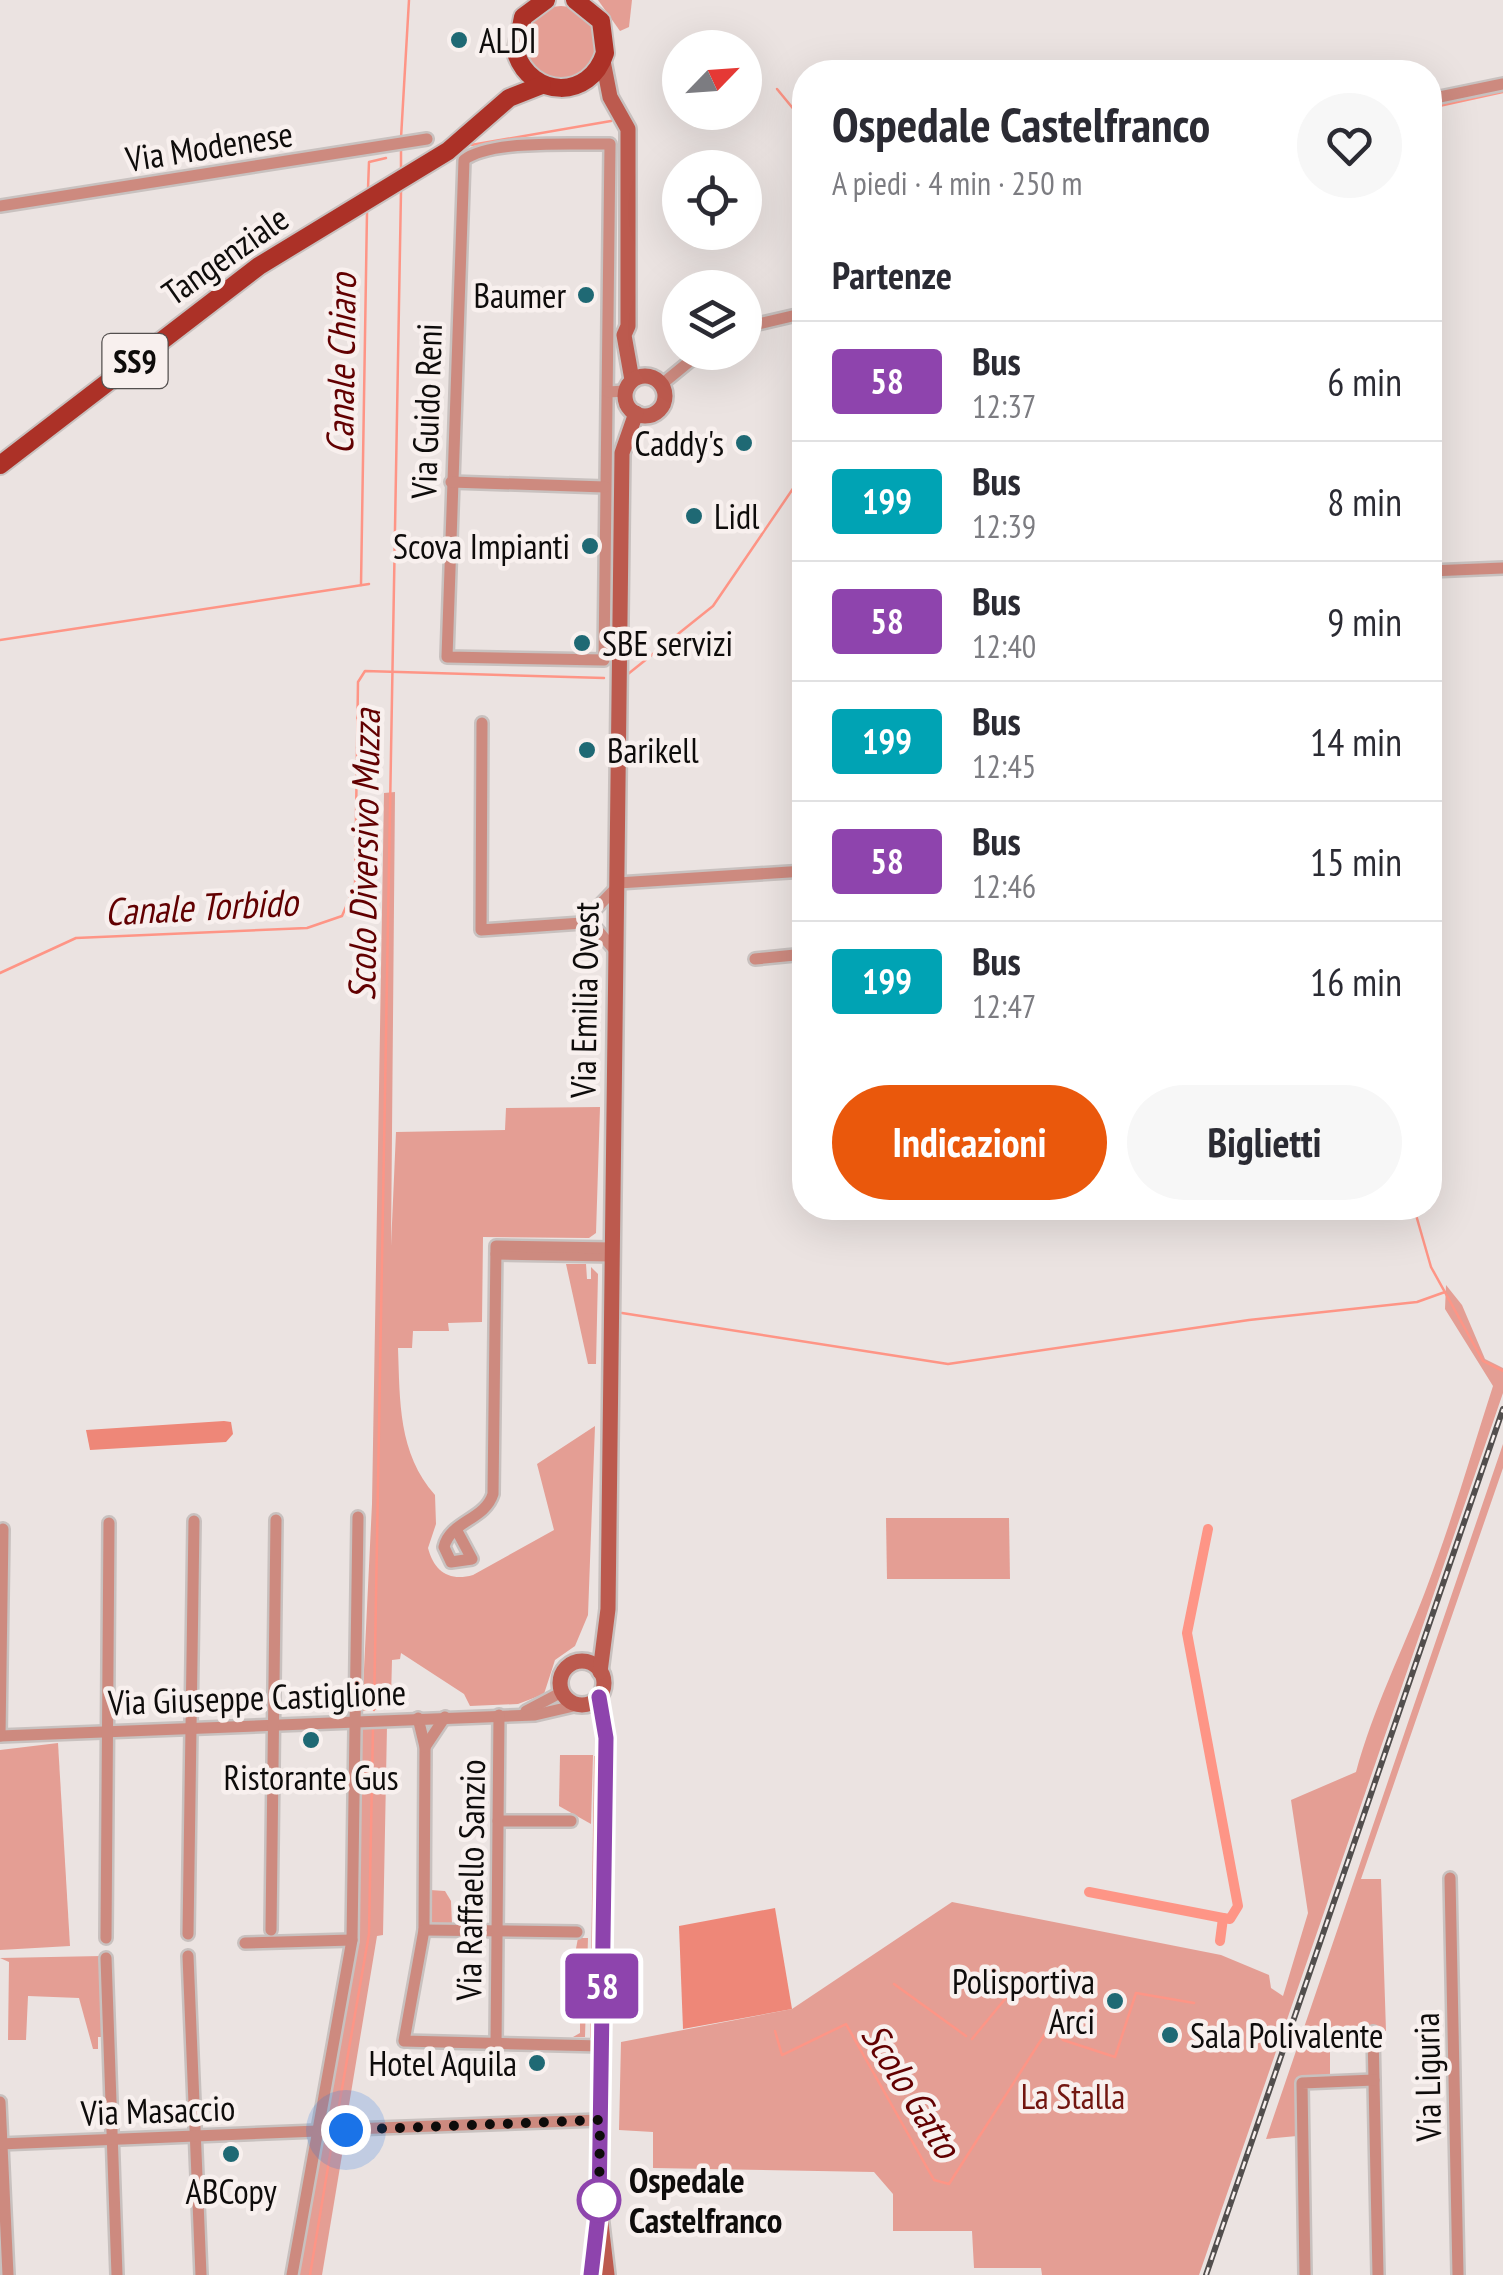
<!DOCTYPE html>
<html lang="it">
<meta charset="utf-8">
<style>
:root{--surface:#fff;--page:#f7f7f7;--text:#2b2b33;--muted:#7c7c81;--line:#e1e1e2;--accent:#ea580c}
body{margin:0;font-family:"PT Sans Narrow",sans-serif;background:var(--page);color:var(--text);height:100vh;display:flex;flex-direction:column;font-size:38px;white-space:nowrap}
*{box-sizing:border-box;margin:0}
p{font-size:32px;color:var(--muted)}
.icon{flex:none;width:55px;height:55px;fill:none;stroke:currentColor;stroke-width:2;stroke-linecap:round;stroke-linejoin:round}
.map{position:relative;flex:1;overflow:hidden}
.panel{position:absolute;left:792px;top:60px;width:650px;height:1160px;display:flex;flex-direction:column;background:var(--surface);border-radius:40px;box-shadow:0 10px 40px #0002}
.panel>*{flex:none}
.badge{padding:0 20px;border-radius:8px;font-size:35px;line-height:65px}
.needle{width:65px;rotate:65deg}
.controls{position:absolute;left:662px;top:30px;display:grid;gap:20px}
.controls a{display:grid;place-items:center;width:100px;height:100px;border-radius:50%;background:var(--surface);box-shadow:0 10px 40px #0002;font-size:50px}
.you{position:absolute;width:50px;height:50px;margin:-25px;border:8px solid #fff;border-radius:50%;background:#1a73e8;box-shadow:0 0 0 15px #1a73e833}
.map>.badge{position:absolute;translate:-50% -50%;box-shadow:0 0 0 5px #fff}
h2{padding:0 40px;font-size:38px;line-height:90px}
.round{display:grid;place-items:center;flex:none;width:105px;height:105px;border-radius:52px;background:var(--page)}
.overview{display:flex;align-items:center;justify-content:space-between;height:170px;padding:0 40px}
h1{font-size:48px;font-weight:700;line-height:75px}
.primary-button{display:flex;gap:20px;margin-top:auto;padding:20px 40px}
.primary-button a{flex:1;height:115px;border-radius:60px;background:var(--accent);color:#fff;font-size:40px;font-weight:700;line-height:115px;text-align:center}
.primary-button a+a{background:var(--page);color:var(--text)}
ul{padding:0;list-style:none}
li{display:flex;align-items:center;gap:30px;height:120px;padding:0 40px;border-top:2px solid var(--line)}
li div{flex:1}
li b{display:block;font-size:38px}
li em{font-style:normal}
li .badge{min-width:110px;font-weight:700;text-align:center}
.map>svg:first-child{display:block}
</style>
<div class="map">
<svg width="1503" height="2275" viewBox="0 0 1503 2275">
<rect width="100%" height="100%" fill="#ebe3e1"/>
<!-- green -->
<g fill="#e49e94">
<polygon points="598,0 632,0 629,27 620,31"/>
<circle cx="561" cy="43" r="37"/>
<path d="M395,792L391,1246L396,1132L505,1130L506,1108L600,1107L596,1233L589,1238L483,1237L482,1322L448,1323L449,1331H413L412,1348H398C400,1401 398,1453 435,1495L436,1524L428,1548C434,1571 449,1582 473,1575L554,1530L537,1464L595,1426L588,1615L575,1646L555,1660L544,1694L518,1704L470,1706L464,1694L401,1653L400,1659L392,1660L391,1699L398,1700V1707L362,1711L372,1504L384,793Z"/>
<polygon points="566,1264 586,1264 587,1279 591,1279 591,1267 598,1274 596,1364 588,1364"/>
<path d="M1446,1285L1462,1305L1485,1359L1503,1368V1393L1199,2275H1042L1041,2268H974L972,2231H893V2194L874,2172L653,2168V2132L619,2130L621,2042L792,2009L952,1902L1221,1955L1269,1975L1271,1988L1283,1996L1308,1913L1291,1800L1356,1772C1373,1709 1402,1652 1425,1592C1451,1524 1471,1454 1493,1386L1445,1309Z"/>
<polygon points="1503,1444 1503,1468 1361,1879 1381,1879 1386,2031 1330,2030 1330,2076 1299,2078 1297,2136 1266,2139"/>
<polygon points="886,1518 1009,1518 1010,1579 887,1579"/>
<polygon points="362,1726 387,1726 383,1935 377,1936 346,2123 323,2124 358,1937"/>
<polygon points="58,1743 70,1946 0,1950 0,1750"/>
<polygon points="560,1755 593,1755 591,1824 559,1806"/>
<polygon points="594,1756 599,1756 596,2035 590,2040"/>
<polygon points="430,1890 445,1891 451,1901 452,1924 430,1924"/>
<polygon points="578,1938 588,1938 585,2037 573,2037 580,2033 580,2017 563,2017"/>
<polygon points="102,1956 105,2037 98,2037 98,2049 93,2049 79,1998 28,1996 26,2040 8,2040 9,1962 0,1958"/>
<polygon points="345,2137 322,2275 295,2275 320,2138"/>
</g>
<!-- forest -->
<g fill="#ee8778">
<polygon points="224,1421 231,1422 233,1434 226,1442 90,1450 86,1430"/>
<polygon points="775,1908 792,2009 683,2029 679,1926"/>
</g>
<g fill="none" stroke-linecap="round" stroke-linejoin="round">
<!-- stream -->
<g stroke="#fe9586" stroke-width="2.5">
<polyline points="777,89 805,123"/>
<polyline points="1430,108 1503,92"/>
<polyline points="401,138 409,0"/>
<polyline points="471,145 611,121"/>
<polyline points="401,168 401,146"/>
<polyline points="368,189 369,162 386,158"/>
<polyline points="361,585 367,212"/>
<polyline points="0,640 369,584"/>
<polyline points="628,674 713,606 805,471"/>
<polyline points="0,973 76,938 307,928 342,916 355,886 358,682 365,671 604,678"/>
<polyline points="1414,1208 1431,1267 1483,1361 1503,1371"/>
<polyline points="622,1313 948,1364 1249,1320 1417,1302 1445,1292"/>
<polyline points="374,1710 401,191"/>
<polyline points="894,1984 966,2036"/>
<polyline points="775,2031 782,2055 846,2024 934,2180 949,2184 1048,2029 1056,2029 1063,2040 1115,2057 1136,1993 1194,2003"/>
<polyline points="972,2039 1015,1987"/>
<polyline points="336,2123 369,1934 373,1728"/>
<polyline points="310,2275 333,2137"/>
</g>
<!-- canal -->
<g stroke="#fe9586" stroke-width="10">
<polyline points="1208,1529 1187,1633 1238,1906 1230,1919 1223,1918 1220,1941"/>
<polyline points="1089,1892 1223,1918"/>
</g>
<!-- pedestrian casing -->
<g stroke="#c8c1bf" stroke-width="14">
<polyline id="pedestrian" points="318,2131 351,2129"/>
</g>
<!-- minor casing -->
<g stroke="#c8c1bf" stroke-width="16">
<g id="minor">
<polyline points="1430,99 1503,84"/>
<path d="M610,144L604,660L447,657L464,160C491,139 575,145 610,144Z"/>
<polyline points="0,206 427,139"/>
<polyline points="745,327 805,313"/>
<polyline points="662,384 701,352"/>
<polyline points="608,392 625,391"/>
<polyline points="451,482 605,487"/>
<polyline points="1430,571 1503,568"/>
<polyline points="482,723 481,930 582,923 595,927 617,953"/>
<polyline points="618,883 805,871"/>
<polyline points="582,923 617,887"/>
<polyline points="755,959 805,954"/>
<polyline points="496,1254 612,1256"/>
<path d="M456,1529L472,1559L451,1562L444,1547C450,1521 485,1520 493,1494L496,1246L612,1248"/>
<polyline points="526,1711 562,1692"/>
<polyline points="418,1718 425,1747 424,1930 404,2041 601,2046"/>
<polyline points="0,1736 535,1715 578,1705"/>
<polyline points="0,1736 3,1529"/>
<polyline points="425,1747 445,1717"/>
<polyline points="498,1821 571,1821"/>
<polyline points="1450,1878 1458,2275"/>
<polyline points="271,1930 276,1520"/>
<polyline points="424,1930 577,1932"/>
<polyline points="188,1934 194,1521"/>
<polyline points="106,1938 109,1523"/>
<polyline points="245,1943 352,1940"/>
<polyline points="188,1956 201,2275"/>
<polyline points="106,1958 117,2275"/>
<polyline points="1373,2032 1378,2275"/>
<polyline points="496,2045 499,1715"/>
<polyline points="0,2102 8,2275"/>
<polyline points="351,2129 600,2120"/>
<polyline points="0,2144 318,2131"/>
<polyline points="292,2275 352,1940 358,1517"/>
<polyline points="1305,2275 1302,2083 1374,2080"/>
</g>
</g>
<!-- secondary casing -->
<g stroke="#c8c1bf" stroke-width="20">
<g id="secondary">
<polyline points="603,61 610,97 628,129 628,326 624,335 632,380"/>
<circle cx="645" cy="396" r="20"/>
<circle cx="582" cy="1683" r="22"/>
<polyline points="600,1672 608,1609 622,453 636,413"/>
<polyline points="599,1697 606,1737 599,2207 607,2275"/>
<polyline points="591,2275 594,2245"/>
</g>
</g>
<!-- primary casing -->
<g stroke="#c8c1bf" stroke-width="22">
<g id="primary">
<path d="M546,0L523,17L516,53C531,98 590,101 605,53L601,21L575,0"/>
<polyline points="0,465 259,266 448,151 509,98 542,85"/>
</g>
</g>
<!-- pedestrian -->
<use href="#pedestrian" stroke="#cd8a7f" stroke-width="9"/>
<!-- minor -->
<use href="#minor" stroke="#cd8a7f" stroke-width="11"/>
<!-- secondary -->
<use href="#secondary" stroke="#bc5a4e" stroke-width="15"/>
<!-- primary -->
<use href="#primary" stroke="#ac3127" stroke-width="18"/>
<!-- rail casing -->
<g stroke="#524e4d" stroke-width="6">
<polyline id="rail" points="1206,2275 1503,1409"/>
</g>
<!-- rail -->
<use href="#rail" stroke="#f8f0ee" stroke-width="2.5" stroke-dasharray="8" stroke-linecap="butt"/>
</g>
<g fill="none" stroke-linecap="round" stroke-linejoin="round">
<!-- line casing -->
<g stroke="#fff" stroke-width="22">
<polyline id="line" points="591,2275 599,2207 606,1738 599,1697"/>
</g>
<!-- line -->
<use href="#line" stroke="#8e44ad" stroke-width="15"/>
<!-- walk -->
<polyline stroke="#0e0c0b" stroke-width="10" stroke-dasharray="0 18" points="346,2130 600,2120 599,2207 599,2200"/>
</g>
<!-- markers -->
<g fill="#1f6974" stroke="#f8f0ee" stroke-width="4">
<circle cx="459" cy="40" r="10"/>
<circle cx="586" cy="295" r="10"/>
<circle cx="744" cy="443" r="10"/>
<circle cx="694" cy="516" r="10"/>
<circle cx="590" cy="546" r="10"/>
<circle cx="582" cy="643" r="10"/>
<circle cx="587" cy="750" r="10"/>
<circle cx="311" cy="1740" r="10"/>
<circle cx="1115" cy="2001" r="10"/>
<circle cx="1170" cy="2035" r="10"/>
<circle cx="537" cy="2063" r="10"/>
<circle cx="231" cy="2154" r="10"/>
</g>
<circle fill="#fff" stroke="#8e44ad" stroke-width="5" cx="599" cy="2200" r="20"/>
<g text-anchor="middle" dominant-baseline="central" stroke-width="9" stroke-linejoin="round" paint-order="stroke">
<!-- shield labels -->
<rect fill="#f8f0ee" stroke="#54504f" stroke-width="2.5" x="102.5" y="334" width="65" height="54" rx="8"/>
<g font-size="32" font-weight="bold" fill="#0e0c0b">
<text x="135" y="361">SS9</text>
</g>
<!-- poi labels -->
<g font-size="35" fill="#0e0c0b" stroke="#f8f0ee" text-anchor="start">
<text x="479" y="40">ALDI</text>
<text x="566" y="295" text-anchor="end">Baumer</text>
<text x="724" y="443" text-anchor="end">Caddy's</text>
<text x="714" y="516">Lidl</text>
<text x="570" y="546" text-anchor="end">Scova Impianti</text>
<text x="602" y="643">SBE servizi</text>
<text x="607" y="750">Barikell</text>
<text x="311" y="1777" text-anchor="middle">Ristorante Gus</text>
<text x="1095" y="1981" text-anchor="end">Polisportiva<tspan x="1095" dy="40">Arci</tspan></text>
<text x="1190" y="2035">Sala Polivalente</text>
<text x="517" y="2063" text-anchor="end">Hotel Aquila</text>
<text x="231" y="2191" text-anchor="middle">ABCopy</text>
</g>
<!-- street labels -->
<g font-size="35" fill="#0e0c0b" stroke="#f8f0ee">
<text transform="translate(209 146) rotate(-9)">Via Modenese</text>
<text transform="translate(225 255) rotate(-35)">Tangenziale</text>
<text transform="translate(426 411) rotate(-88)">Via Guido Reni</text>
<text transform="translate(584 1000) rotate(-89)">Via Emilia Ovest</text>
<text transform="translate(257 1697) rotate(-2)">Via Giuseppe Castiglione</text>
<text transform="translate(470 1880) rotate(-89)">Via Raffaello Sanzio</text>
<text transform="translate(1427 2077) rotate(-91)">Via Liguria</text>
<text transform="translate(158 2110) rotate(-2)">Via Masaccio</text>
</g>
<!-- park labels -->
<g font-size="35" fill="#721610" stroke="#f8f0ee">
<text x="1073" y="2096">La Stalla</text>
</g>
<!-- stop labels -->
<g font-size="35" font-weight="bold" fill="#0e0c0b" stroke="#f8f0ee" text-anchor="start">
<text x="629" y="2180">Ospedale<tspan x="629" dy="40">Castelfranco</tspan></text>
</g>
<!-- water labels -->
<g font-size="38" font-style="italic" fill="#620001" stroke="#f8f0ee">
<text transform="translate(340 364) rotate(-89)">Canale Chiaro</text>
<text transform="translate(363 855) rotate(-89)">Scolo Diversivo Muzza</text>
<text transform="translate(201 906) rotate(-3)">Canale Torbido</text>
<text transform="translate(912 2090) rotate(58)">Scolo Gatto</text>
</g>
</g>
</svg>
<div class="controls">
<a><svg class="needle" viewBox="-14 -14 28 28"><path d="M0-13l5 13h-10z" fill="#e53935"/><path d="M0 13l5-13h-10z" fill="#7c7c81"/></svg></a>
<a><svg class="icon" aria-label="locate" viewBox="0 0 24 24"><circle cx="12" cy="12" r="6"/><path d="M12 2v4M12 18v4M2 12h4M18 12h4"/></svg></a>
<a><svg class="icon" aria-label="layers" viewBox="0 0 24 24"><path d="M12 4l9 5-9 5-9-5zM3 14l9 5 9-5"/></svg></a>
</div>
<div class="you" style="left:346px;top:2130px"></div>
<b class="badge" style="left:602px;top:1986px;background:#8e44ad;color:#fff">58</b>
<section class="panel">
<div class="overview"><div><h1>Ospedale Castelfranco</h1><p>A piedi · 4 min · 250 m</p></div><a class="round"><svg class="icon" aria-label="heart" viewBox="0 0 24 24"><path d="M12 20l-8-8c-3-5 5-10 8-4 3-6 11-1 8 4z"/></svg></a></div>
<h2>Partenze</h2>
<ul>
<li><span class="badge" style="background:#8e44ad;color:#fff">58</span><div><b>Bus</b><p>12:37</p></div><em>6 min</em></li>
<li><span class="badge" style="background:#00a3b4;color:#fff">199</span><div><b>Bus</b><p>12:39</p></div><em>8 min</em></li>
<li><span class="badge" style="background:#8e44ad;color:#fff">58</span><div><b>Bus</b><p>12:40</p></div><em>9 min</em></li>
<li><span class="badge" style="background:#00a3b4;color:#fff">199</span><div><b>Bus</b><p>12:45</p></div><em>14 min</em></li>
<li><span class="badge" style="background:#8e44ad;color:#fff">58</span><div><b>Bus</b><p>12:46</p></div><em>15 min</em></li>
<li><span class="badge" style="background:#00a3b4;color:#fff">199</span><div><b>Bus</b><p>12:47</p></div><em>16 min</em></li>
</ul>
<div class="primary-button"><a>Indicazioni</a><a>Biglietti</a></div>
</section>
</div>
